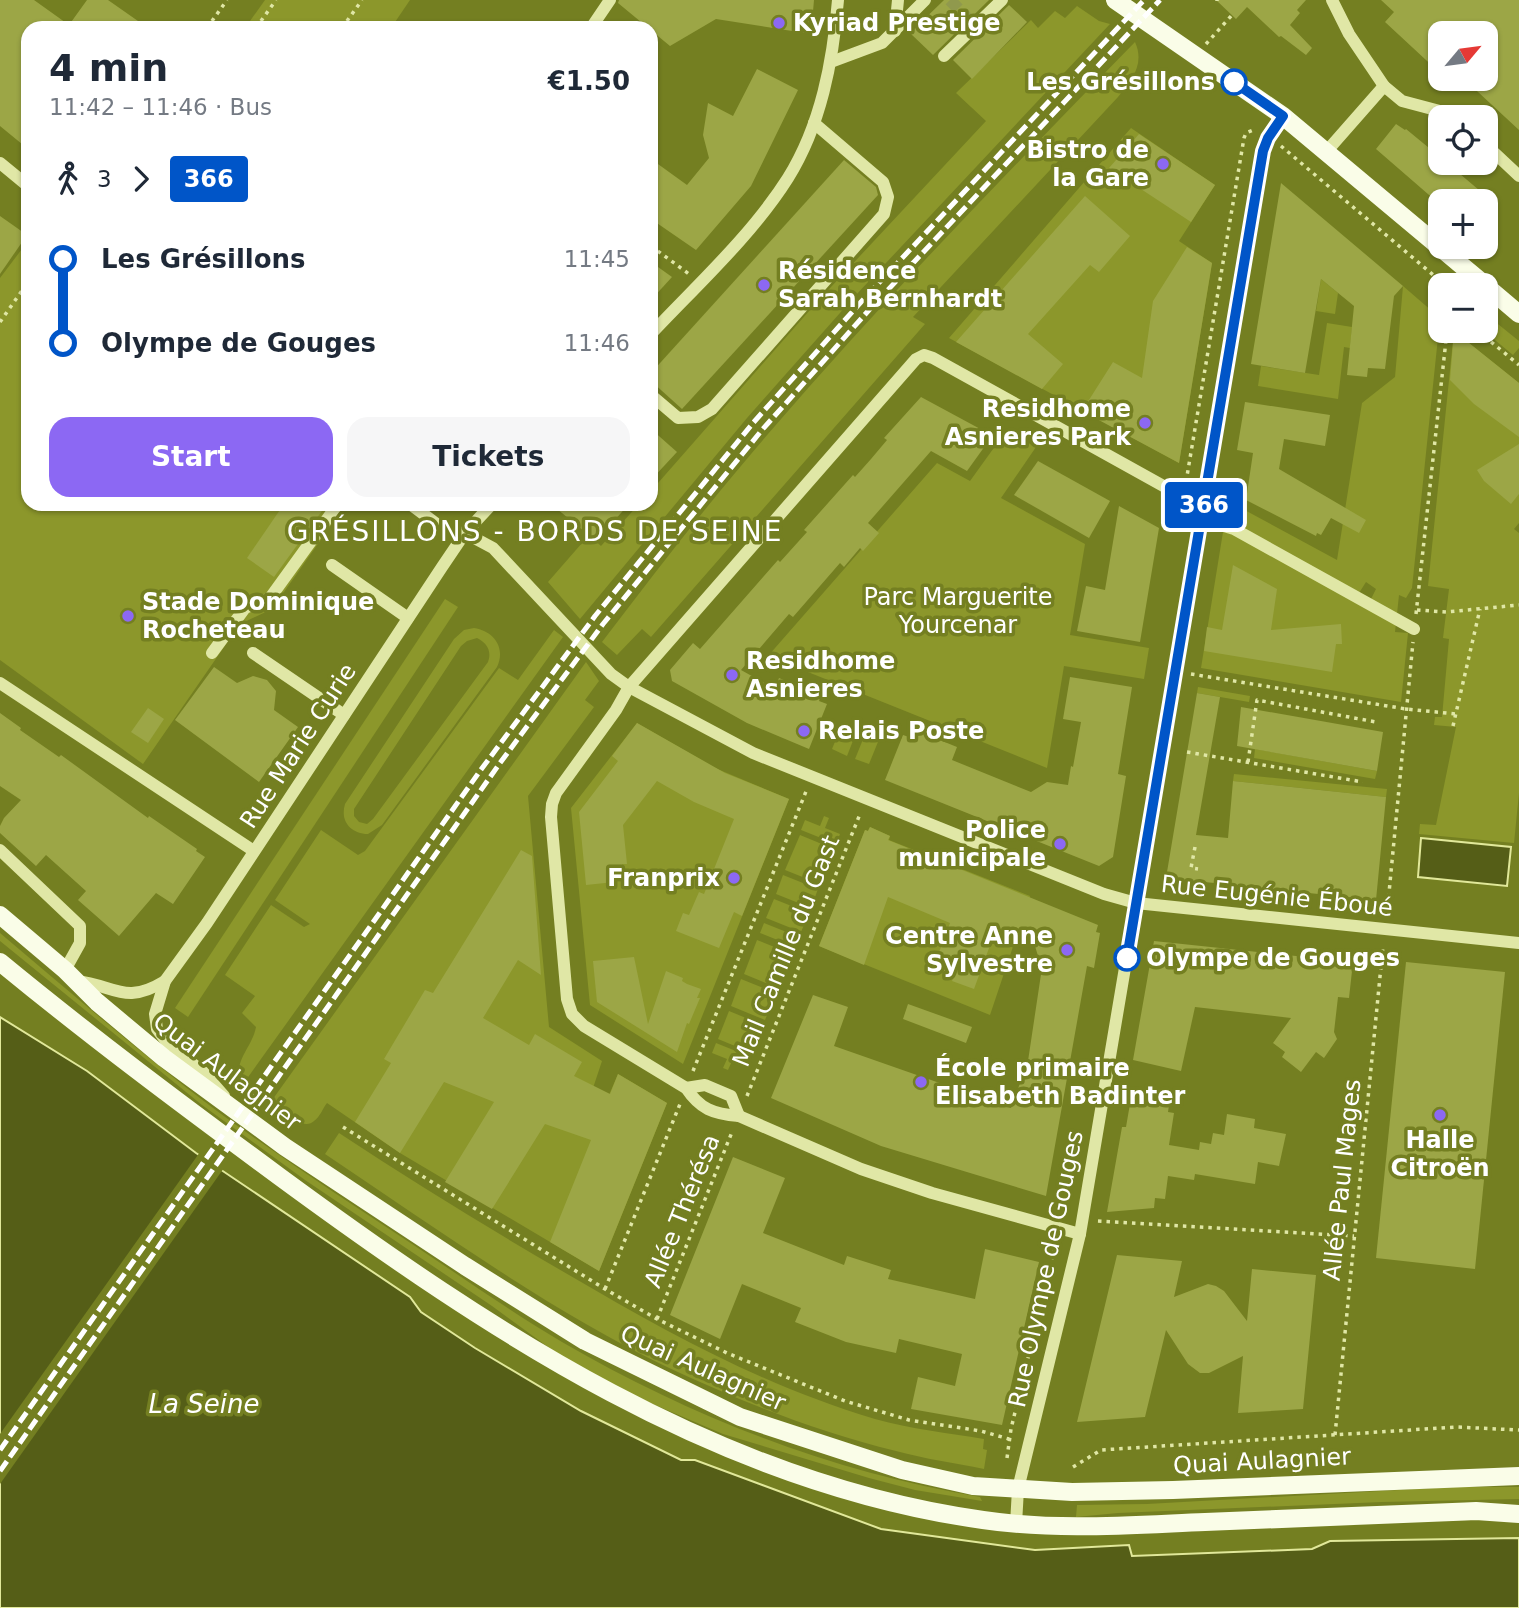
<!DOCTYPE html>
<meta charset="utf-8">
<style>
:root{--surface:#fff;--page:#f6f6f7;--text:#1f2937;--muted:#747a83;--accent:#8c68f3}
body{margin:0;font-family:"DejaVu Sans",sans-serif;background:var(--page);color:var(--text);height:100vh;display:flex;flex-direction:column;font-size:26px;white-space:nowrap}
*{box-sizing:border-box;margin:0}
p{font-size:23px;color:var(--muted)}
.icon{flex:none;width:38px;height:38px;fill:none;stroke:currentColor;stroke-width:2;stroke-linecap:round;stroke-linejoin:round}
.map{position:relative;flex:1;overflow:hidden}
.panel{position:absolute;left:21px;top:21px;width:637px;height:490px;display:flex;flex-direction:column;background:var(--surface);border-radius:21px;box-shadow:0 2px 5px #0004}
.panel>*{flex:none}
.badge{padding:0 14px;border-radius:5px;font-size:24px;line-height:46px}
.needle{width:46px;rotate:61deg}
.tools{position:absolute;left:1428px;top:21px;display:grid;gap:14px}
.tools a{display:grid;place-items:center;width:70px;height:70px;border-radius:14px;background:var(--surface);box-shadow:0 2px 5px #0004;font-size:35px}
.map>.badge{position:absolute;translate:-50% -50%;box-shadow:0 0 0 4px #fff}
.legs{display:flex;align-items:center;gap:10px;height:77px;padding:0 28px;font-size:23px}
.legs p{margin-inline-start:auto}
.head{display:flex;align-items:center;justify-content:space-between;height:119px;padding:0 28px}
h1{font-size:38px;font-weight:700;line-height:52px}
.action{display:flex;gap:14px;margin-top:auto;padding:14px 28px}
.action a{flex:1;height:80px;border-radius:21px;background:var(--accent);color:#fff;font-size:28px;font-weight:700;line-height:80px;text-align:center}
.action a+a{background:var(--page);color:var(--text)}
ul{padding:0 28px;list-style:none}
li{display:flex;align-items:center;gap:24px;height:84px;font-size:26px}
li i{display:grid;place-items:center;width:10px;height:100%;margin:0 9px;background:currentColor}
li i::after{content:'';width:18px;height:18px;margin:-9px;border:5px solid;border-radius:50%;background:var(--surface)}
li p{margin-inline-start:auto}
li:first-child i{background:linear-gradient(#0000 50%,currentColor 0)}
li:last-child i{background:linear-gradient(currentColor 50%,#0000 0)}
.map>svg:first-child{display:block}
</style>
<div class="map">
<svg width="1519" height="1608" viewBox="0 0 1519 1608">
<rect width="100%" height="100%" fill="#747f21"/>
<!-- green -->
<g fill="#8c972b" fill-rule="evenodd">
<polygon points="265,0 410,0 391,28 245,28"/>
<polygon points="1077,6 1099,21 1110,24 855,296 747,418 580,619 548,582 589,535 601,546 639,504 651,504 651,491 817,302 986,121 956,93 1031,20 1038,28 1055,11 1065,18"/>
<path d="M1135,42C1145,64 1132,80 1118,97L913,317L925,324L651,637L642,629L617,655L602,642C656,571 710,501 768,434C885,298 1010,170 1135,42Z"/>
<polygon points="1131,128 1215,185 1179,241 1212,263 1179,463 949,338"/>
<polygon points="28,241 28,504 346,504 272,609 240,624 143,764 0,660 0,278"/>
<polygon points="1321,279 1338,293 1335,314 1316,311"/>
<polygon points="1403,286 1440,318 1412,588 1406,598 1399,595 1397,614 1371,599 1376,589 1366,582 1359,593 1234,524 1234,521 1225,520 1228,501 1337,560 1362,403 1395,377"/>
<polygon points="1488,316 1519,341 1519,348 1513,355 1484,331"/>
<polygon points="1327,323 1352,327 1350,348 1344,347 1338,399 1258,386 1261,366 1319,375"/>
<polygon points="1454,331 1519,383 1519,523 1514,529 1519,533 1519,793 1514,843 1419,834 1420,824 1436,825 1456,727 1434,725 1435,717 1442,717 1449,639 1443,638 1449,589 1428,586"/>
<polygon points="1006,431 1036,447 1001,498 1085,544 1070,635 1149,648 1144,679 1064,666 1047,768 768,656 937,463 970,481"/>
<polygon points="1223,532 1232,534 1396,623 1395,632 1408,633 1401,702 1201,668"/>
<polygon points="445,599 458,607 188,1017 175,1008"/>
<path d="M474,628C494,631 506,648 497,667L382,825L368,834C350,833 340,821 345,804L454,639L464,630ZM477,638C487,643 492,651 488,662L373,819L367,824L359,822L354,816V809L461,646L467,641Z"/>
<path d="M554,630L563,637L246,1080L249,1083L246,1086L240,1082C234,1059 252,1048 256,1027L242,1013L255,996L225,975L271,905L304,927L310,924L275,900L321,830L358,855L365,851L499,668L518,680Z"/>
<path d="M586,662L599,681L585,700L594,707L528,796L549,1027L602,1061L593,1088L609,1095L618,1074L667,1103L599,1271L400,1153L327,1103C323,1108 320,1117 314,1121C303,1132 280,1109 270,1103Z"/>
<polygon points="1198,687 1250,696 1249,702 1197,693"/>
<polygon points="843,722 858,728 847,756 832,749"/>
<polygon points="637,723 715,768 789,799 683,1064 590,1005 571,808"/>
<polygon points="866,732 880,737 869,764 855,759"/>
<polygon points="1255,749 1377,771 1375,779 1254,758"/>
<polygon points="1234,774 1387,789 1386,797 1233,781"/>
<polygon points="824,816 829,818 825,828 840,834 836,844 801,830 805,820 820,826"/>
<polygon points="870,827 890,836 889,840 1030,896 990,1015 819,946 865,830 868,831"/>
<polygon points="800,835 834,849 820,884 785,870"/>
<polygon points="783,875 818,889 811,908 776,894"/>
<polygon points="774,899 809,913 801,932 766,918"/>
<polygon points="764,923 799,937 795,947 760,933"/>
<path d="M0,933C70,992 140,1053 213,1108C278,1156 345,1200 412,1244C462,1277 511,1312 562,1342C691,1417 832,1472 980,1497L982,1501L915,1490L869,1478L723,1434L634,1396L559,1355L492,1306L305,1180L202,1105L0,941Z"/>
<polygon points="757,940 792,954 778,988 744,974"/>
<polygon points="741,979 776,993 765,1020 731,1006"/>
<polygon points="729,1011 763,1025 752,1053 718,1039"/>
<polygon points="716,1043 751,1057 747,1067 732,1061 728,1070 723,1068 727,1059 712,1053"/>
<path d="M339,1133C415,1183 491,1230 569,1275C668,1333 764,1386 875,1419C911,1429 948,1433 984,1439L983,1449L987,1450L984,1469C955,1463 925,1459 896,1451C817,1432 740,1401 667,1367C547,1309 436,1228 325,1154Z"/>
<polygon points="1453,1487 1519,1487 1519,1499 1382,1502 1118,1513 1076,1517 1077,1505 1147,1504"/>
</g>
<!-- water -->
<g fill="#555e17" stroke="#e1e89a" stroke-width="2">
<polygon points="1421,838 1511,847 1507,886 1418,877"/>
<polygon points="0,1017 87,1071 196,1153 410,1297 421,1312 475,1348 581,1411 681,1460 695,1460 881,1529 1035,1550 1129,1545 1132,1556 1312,1549 1330,1541 1519,1538 1519,1608 0,1608"/>
</g>
<!-- pier -->
<polygon fill="#747f21" points="200,1152 224,1168 0,1484 0,1434"/>
<!-- building -->
<g fill="#9ca646">
<polygon points="0,0 34,0 69,25 87,0 108,0 148,28 28,28 28,149 0,126"/>
<polygon points="619,0 814,0 811,34 716,19 670,46 618,3"/>
<polygon points="944,0 989,0 933,55 910,33"/>
<polygon points="1216,0 1306,0 1297,10 1300,13 1290,25 1312,48 1306,55 1281,36 1279,37 1247,7 1236,19"/>
<polygon points="1381,0 1519,0 1519,130 1464,79 1486,79 1486,33 1440,33 1440,73 1385,22 1394,12"/>
<polygon points="1009,5 1027,22 972,79 953,60"/>
<polygon points="757,69 798,90 751,186 696,250 651,219 651,159 687,185 709,158 703,135 708,103 733,116"/>
<polygon points="1396,124 1405,130 1406,129 1440,157 1440,163 1447,163 1492,201 1436,201 1376,149"/>
<polygon points="1139,134 1215,185 1191,222 1109,168"/>
<polygon points="844,160 876,187 878,195 682,409 651,381 651,373"/>
<polygon points="1281,183 1403,286 1394,296 1385,369 1368,368 1367,377 1347,375 1354,306 1321,279 1305,373 1251,364"/>
<polygon points="1085,196 1130,236 1099,272 1090,265 1028,334 1063,364 1042,389 956,342"/>
<polygon points="0,216 27,235 0,274"/>
<polygon points="1187,247 1212,263 1179,463 1082,411 1113,362 1142,378 1153,301"/>
<polygon points="651,262 672,277 651,300"/>
<polygon points="1454,331 1519,383 1519,437 1474,404 1450,380"/>
<polygon points="921,397 984,431 982,434 990,439 967,471 931,451 868,523 879,533 863,551 860,548 844,567 840,563 793,617 789,614 741,670 775,689 779,678 821,696 819,701 827,704 809,749 747,723 672,681 670,670 693,643 700,649 778,560 780,562 807,532 804,530 853,475 855,477 871,459 887,440 884,438"/>
<polygon points="1245,402 1330,415 1325,446 1284,439 1279,469 1366,520 1359,533 1331,518 1321,535 1317,533 1316,536 1246,500 1253,453 1237,450"/>
<polygon points="651,429 677,452 651,480"/>
<polygon points="1519,444 1519,494 1511,504 1484,481 1477,470"/>
<polygon points="1038,461 1110,501 1089,538 1014,495"/>
<polygon points="284,504 327,504 274,577 247,558"/>
<polygon points="551,504 629,504 596,541"/>
<polygon points="1119,506 1159,528 1140,642 1077,631 1086,586 1105,590"/>
<polygon points="1233,565 1277,589 1271,630 1341,624 1342,644 1336,644 1332,672 1204,651 1207,627 1222,630"/>
<polygon points="214,667 237,683 253,676 267,680 276,691 274,710 298,727 259,782 175,720"/>
<polygon points="1070,677 1132,687 1118,774 1126,776 1113,857 1099,866 885,780 903,735 912,738 915,730 957,747 952,760 1031,792 1047,782 1068,785 1071,766 1073,767 1081,722 1063,719"/>
<polygon points="1197,693 1220,697 1196,835 1228,838 1233,781 1386,797 1376,900 1166,878"/>
<polygon points="1241,707 1383,732 1377,771 1237,746"/>
<polygon points="148,708 164,719 148,743 131,732"/>
<polygon points="0,713 21,728 20,730 59,757 61,755 148,818 149,816 197,849 196,851 205,857 173,904 156,893 119,936 78,900 86,891 46,855 36,866 0,833 0,826 4,818 21,800 0,786"/>
<polygon points="637,723 725,773 789,799 742,916 734,912 719,948 676,931 683,913 689,915 699,892 704,894 734,819 694,802 657,781 623,825 627,864 622,864 624,881 586,885 579,812 618,761 612,756"/>
<polygon points="870,827 890,836 888,840 1098,925 1096,932 1100,933 1094,968 1087,966 1046,1196 881,1146 771,1098 813,995 848,1007 834,1046 1011,1108 1028,1061 1043,961 1038,956 1035,946 996,929 974,989 952,981 954,976 933,968 950,923 888,897 864,965 819,946 865,830 868,831"/>
<polygon points="521,850 532,856 541,975 518,960 483,1018 529,1045 535,1034 582,1062 574,1076 610,1094 618,1074 667,1103 599,1271 550,1242 591,1140 545,1124 492,1209 445,1182 494,1102 444,1082 400,1153 355,1122 391,1063 384,1059 425,990 433,993"/>
<polygon points="1154,941 1353,962 1349,998 1338,997 1334,1032 1337,1039 1324,1058 1316,1052 1301,1072 1282,1057 1285,1052 1273,1043 1291,1018 1195,1007 1181,1071 1133,1060"/>
<polygon points="634,957 648,1024 666,971 683,978 682,981 687,984 701,989 697,998 700,998 689,1024 687,1023 677,1052 597,1002 593,961"/>
<polygon points="1406,962 1505,972 1475,1269 1376,1258"/>
<polygon points="908,1004 972,1027 966,1043 903,1019"/>
<polygon points="1131,1098 1169,1105 1168,1112 1174,1113 1169,1145 1199,1150 1200,1142 1211,1144 1213,1133 1224,1135 1227,1114 1255,1119 1254,1128 1286,1134 1279,1166 1258,1162 1255,1184 1195,1174 1194,1180 1168,1176 1165,1199 1155,1198 1154,1208 1107,1212 1122,1127 1126,1127"/>
<polygon points="733,1157 785,1178 763,1233 844,1265 847,1256 891,1270 888,1279 975,1299 985,1249 1039,1262 1002,1425 911,1409 918,1377 955,1386 962,1354 899,1339 896,1353 846,1342 795,1322 801,1308 742,1284 720,1339 670,1315"/>
<polygon points="1117,1255 1182,1261 1174,1297 1208,1284 1216,1286 1224,1291 1247,1321 1252,1269 1316,1275 1303,1409 1238,1413 1243,1356 1209,1373 1200,1373 1188,1364 1166,1330 1145,1417 1077,1422"/>
</g>
<g fill="none" stroke-linecap="round" stroke-linejoin="round">
<!-- minor-tunnel -->
<polyline stroke="#90994d" stroke-width="12" stroke-dasharray="12 6" stroke-linecap="butt" points="950,0 968,19"/>
<!-- path -->
<g stroke="#e0e7a6" stroke-width="3.5" stroke-dasharray="3.5 5" stroke-linecap="butt">
<polyline points="1217,1 1217,0"/>
<polyline points="207,28 227,0"/>
<polyline points="256,28 276,0"/>
<polyline points="342,28 362,0"/>
<polyline points="1206,44 1232,15"/>
<polyline points="1281,146 1445,285"/>
<polyline points="651,246 689,274"/>
<polyline points="0,322 28,282"/>
<polyline points="1478,331 1519,365"/>
<polyline points="1186,482 1244,138 1246,133 1253,130"/>
<polyline points="1417,610 1446,612 1519,605"/>
<polyline points="1416,614 1447,331"/>
<polyline points="1191,674 1406,709 1456,714"/>
<polyline points="1453,726 1480,609"/>
<polyline points="1187,752 1363,782"/>
<polyline points="1248,762 1257,700 1376,722"/>
<polyline points="1195,847 1191,868 1198,869"/>
<polyline points="1387,914 1413,642"/>
<polyline points="693,1071 807,789"/>
<polyline points="747,1096 860,814"/>
<polyline points="343,1127 605,1289 657,1319 727,1353 845,1401 909,1420 981,1431 1009,1439"/>
<polyline points="1065,1214 1078,1139"/>
<polyline points="1098,1221 1354,1236"/>
<polyline points="605,1289 680,1104"/>
<polyline points="657,1319 732,1132"/>
<polyline points="1335,1435 1383,946"/>
<polyline points="1007,1458 1011,1429 1056,1241"/>
<polyline points="1073,1467 1101,1450 1456,1427 1519,1430"/>
</g>
<!-- minor -->
<g stroke="#e0e7a6" stroke-width="12">
<polyline points="1332,0 1349,34 1384,86"/>
<polyline points="591,28 610,0"/>
<polyline points="895,31 898,0"/>
<polyline points="944,56 1002,0"/>
<polyline points="831,62 882,43 925,0"/>
<polyline points="1486,145 1519,176"/>
<polyline points="1326,152 1384,86 1402,101 1451,114 1455,117"/>
<polyline points="0,163 28,186"/>
<path d="M651,334C697,285 752,235 788,178C821,125 833,61 838,0"/>
<polyline points="651,395 678,418 698,417 712,409 884,214 888,197 883,182 814,123"/>
<polyline points="410,504 446,531 465,533 493,548 611,674 629,687 753,753 1104,894 1136,903 1519,943"/>
<polyline points="1201,519 1234,529 1414,629"/>
<polyline points="332,565 408,618"/>
<polyline points="212,653 245,608 270,598 338,504"/>
<polyline points="253,653 344,715"/>
<polyline points="0,683 254,851"/>
<polyline points="0,850 80,926 80,943 65,970"/>
<path d="M76,981C115,985 124,1006 165,981"/>
<polyline points="686,1088 705,1085 731,1096 739,1116"/>
<polyline points="224,1096 203,1072 169,1045 157,1029 155,1014 165,981 207,923 442,567 465,533 492,504"/>
<path d="M1080,1234L932,1193L861,1169L739,1116C713,1114 700,1109 686,1088L584,1026L572,1014L567,999L551,817L552,804L556,793L616,710L629,687L916,359L924,355L933,358L1203,508"/>
<polyline points="1016,1524 1018,1489 1080,1234 1263,151 1267,138 1283,116"/>
</g>
<!-- major -->
<g stroke="#fafde8" stroke-width="18">
<polyline points="1115,0 1283,116 1485,285"/>
<polyline points="1486,286 1519,314"/>
<polyline points="0,915 65,970 97,1002 164,1058 285,1147 465,1266 585,1341 740,1417 902,1470 973,1486 1072,1492 1173,1490 1519,1476"/>
<path d="M0,962C91,1037 185,1107 280,1177C491,1332 718,1483 983,1520C1057,1531 1131,1525 1205,1522C1296,1518 1386,1515 1476,1511L1519,1514"/>
</g>
<!-- rail -->
<g stroke="#fff" stroke-width="5" stroke-dasharray="12 5" stroke-linecap="butt">
<polyline points="0,1450 480,771 595,616 753,423 861,302 1144,0"/>
<polyline points="0,1471 500,763 603,624 762,430 869,310 1160,0"/>
</g>
</g>
<g fill="none" stroke-linecap="round" stroke-linejoin="round">
<!-- line-1 casing -->
<g stroke="#fff" stroke-width="16">
<polyline id="line-1" points="1127,958 1263,151 1268,138 1283,116 1234,82"/>
</g>
<!-- line-1 -->
<use href="#line-1" stroke="#0055c8" stroke-width="10"/>
</g>
<!-- markers -->
<g fill="#8c68f3" stroke="#747f21" stroke-width="2.5">
<circle cx="779" cy="23" r="7"/>
<circle cx="1163" cy="164" r="7"/>
<circle cx="764" cy="285" r="7"/>
<circle cx="1145" cy="423" r="7"/>
<circle cx="128" cy="616" r="7"/>
<circle cx="732" cy="675" r="7"/>
<circle cx="804" cy="731" r="7"/>
<circle cx="1060" cy="844" r="7"/>
<circle cx="734" cy="878" r="7"/>
<circle cx="1067" cy="950" r="7"/>
<circle cx="921" cy="1082" r="7"/>
<circle cx="1440" cy="1115" r="7"/>
</g>
<g fill="#fff" stroke="#0055c8" stroke-width="3.5">
<circle cx="1234" cy="82" r="12"/>
<circle cx="1127" cy="958" r="12"/>
</g>
<g text-anchor="middle" dominant-baseline="central" stroke-width="7" stroke-linejoin="round" paint-order="stroke">
<!-- poi labels -->
<g font-size="24" font-weight="bold" fill="#fff" stroke="#747f21" text-anchor="start">
<text x="793" y="23">Kyriad Prestige</text>
<text x="1149" y="150" text-anchor="end">Bistro de<tspan x="1149" dy="28">la Gare</tspan></text>
<text x="778" y="271">Résidence<tspan x="778" dy="28">Sarah Bernhardt</tspan></text>
<text x="1131" y="409" text-anchor="end">Residhome<tspan x="1131" dy="28">Asnieres Park</tspan></text>
<text x="142" y="602">Stade Dominique<tspan x="142" dy="28">Rocheteau</tspan></text>
<text x="746" y="661">Residhome<tspan x="746" dy="28">Asnieres</tspan></text>
<text x="818" y="731">Relais Poste</text>
<text x="1046" y="830" text-anchor="end">Police<tspan x="1046" dy="28">municipale</tspan></text>
<text x="720" y="878" text-anchor="end">Franprix</text>
<text x="1053" y="936" text-anchor="end">Centre Anne<tspan x="1053" dy="28">Sylvestre</tspan></text>
<text x="935" y="1068">École primaire<tspan x="935" dy="28">Elisabeth Badinter</tspan></text>
<text x="1440" y="1140" text-anchor="middle">Halle<tspan x="1440" dy="28">Citroën</tspan></text>
</g>
<!-- stop labels -->
<g font-size="24" font-weight="bold" fill="#fff" stroke="#747f21" text-anchor="end">
<text x="1215" y="82">Les Grésillons</text>
<text x="1146" y="958" text-anchor="start">Olympe de Gouges</text>
</g>
<!-- park labels -->
<g font-size="24" fill="#fff" stroke="#747f21">
<text x="958" y="597">Parc Marguerite<tspan x="958" dy="28">Yourcenar</tspan></text>
</g>
<!-- street labels -->
<g font-size="24" fill="#fff" stroke="#747f21">
<text transform="translate(298 746) rotate(-57)">Rue Marie Curie</text>
<text transform="translate(1277 896) rotate(6)">Rue Eugénie Éboué</text>
<text transform="translate(786 951) rotate(-68)">Mail Camille du Gast</text>
<text transform="translate(227 1072) rotate(37)">Quai Aulagnier</text>
<text transform="translate(1342 1180) rotate(-84)">Allée Paul Mages</text>
<text transform="translate(682 1211) rotate(-68)">Allée Thérésa</text>
<text transform="translate(1046 1269) rotate(-78)">Rue Olympe de Gouges</text>
<text transform="translate(703 1368) rotate(24)">Quai Aulagnier</text>
<text transform="translate(1262 1461) rotate(-3)">Quai Aulagnier</text>
</g>
<!-- water labels -->
<g font-size="26" font-style="italic" fill="#fff" stroke="#747f21">
<text x="204" y="1404">La Seine</text>
</g>
<!-- quarter labels -->
<g font-size="28" letter-spacing="2" fill="#fff" stroke="#747f21">
<text x="535" y="531">GRÉSILLONS - BORDS DE SEINE</text>
</g>
</g>
</svg>
<div class="tools">
<a><svg class="needle" viewBox="-14 -14 28 28"><path d="M0-13l5 13h-10z" fill="#e53935"/><path d="M0 13l5-13h-10z" fill="#747a83"/></svg></a>
<a><svg class="icon" aria-label="locate" viewBox="0 0 24 24"><circle cx="12" cy="12" r="6"/><path d="M12 2v4M12 18v4M2 12h4M18 12h4"/></svg></a>
<a>+</a>
<a>−</a>
</div>
<b class="badge" style="left:1204px;top:505px;background:#0055c8;color:#fff">366</b>
<section class="panel">
<div class="head"><div><h1>4 min</h1><p>11:42 – 11:46 · Bus</p></div><b>€1.50</b></div>
<div class="legs"><svg class="icon" aria-label="walk" viewBox="0 0 24 24"><circle cx="13" cy="4" r="2"/><path d="M13 8l-2 6 4 7M11 14l-3 7M7 12l3-4h3l4 4"/></svg>3<svg class="icon" aria-label="forward" viewBox="0 0 24 24"><path d="M9 5l7 7-7 7"/></svg><b class="badge" style="background:#0055c8;color:#fff">366</b></div>
<ul>
<li><i style="color:#0055c8"></i><b>Les Grésillons</b><p>11:45</p></li>
<li><i style="color:#0055c8"></i><b>Olympe de Gouges</b><p>11:46</p></li>
</ul>
<div class="action"><a>Start</a><a>Tickets</a></div>
</section>
</div>
